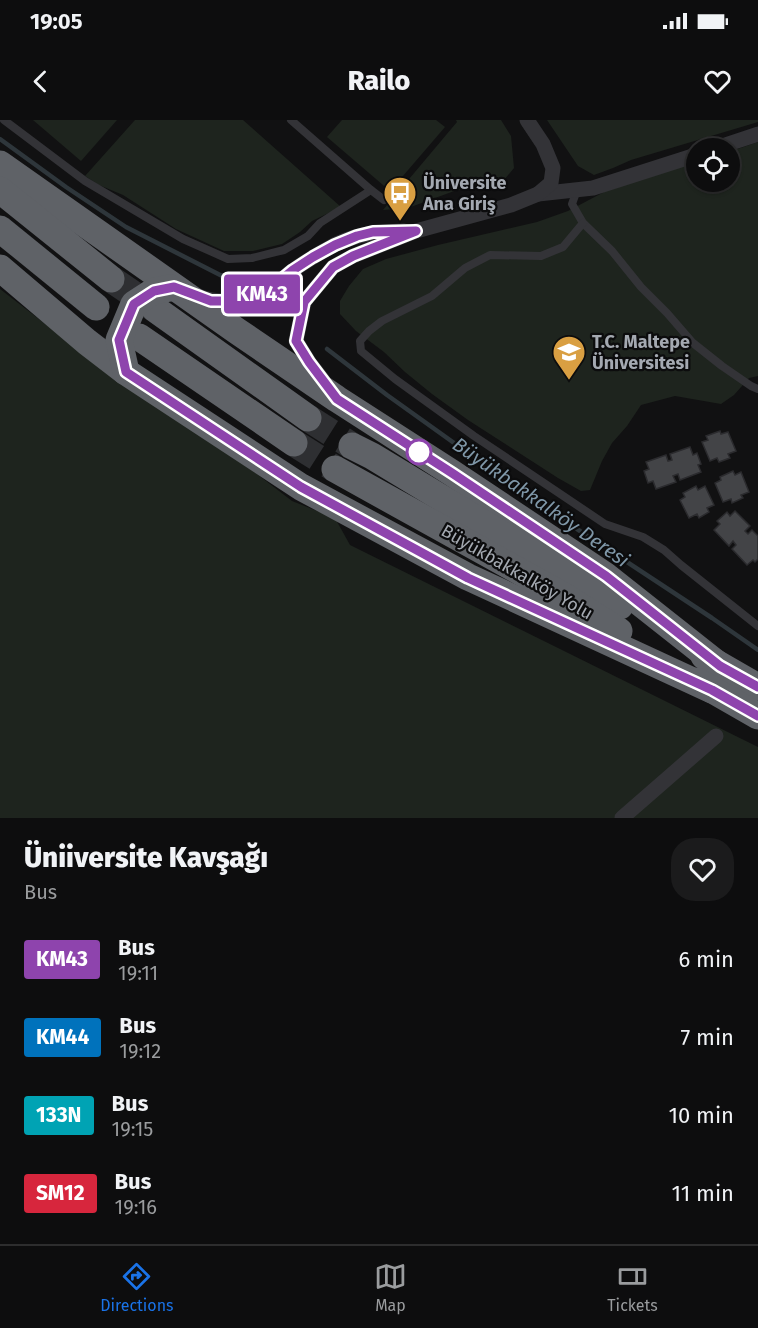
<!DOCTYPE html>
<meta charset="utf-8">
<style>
:root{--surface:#0d0d0e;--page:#1b1b1c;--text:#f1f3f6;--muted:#9a9c9e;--line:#2d2d2e;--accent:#1a73e8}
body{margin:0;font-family:"Fira Sans",sans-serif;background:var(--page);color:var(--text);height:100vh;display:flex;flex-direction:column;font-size:22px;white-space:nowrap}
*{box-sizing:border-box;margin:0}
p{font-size:20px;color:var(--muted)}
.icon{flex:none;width:33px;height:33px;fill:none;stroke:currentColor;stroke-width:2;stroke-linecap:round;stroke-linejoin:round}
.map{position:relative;height:698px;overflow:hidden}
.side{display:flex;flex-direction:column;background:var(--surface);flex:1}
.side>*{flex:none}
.badge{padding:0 12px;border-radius:4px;font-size:21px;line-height:39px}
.buttons{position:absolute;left:686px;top:18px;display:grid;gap:12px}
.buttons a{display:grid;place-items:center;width:54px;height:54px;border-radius:50%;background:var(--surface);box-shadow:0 2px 4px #0004,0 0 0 2px var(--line);font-size:30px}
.map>.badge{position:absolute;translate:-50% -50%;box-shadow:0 0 0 3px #fff}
.round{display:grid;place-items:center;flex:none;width:63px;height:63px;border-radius:24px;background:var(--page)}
.summary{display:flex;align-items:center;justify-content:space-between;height:102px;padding:0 24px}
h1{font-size:28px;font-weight:800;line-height:45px}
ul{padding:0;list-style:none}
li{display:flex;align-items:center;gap:18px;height:78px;padding:0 24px}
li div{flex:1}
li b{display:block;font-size:22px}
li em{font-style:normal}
li .badge{min-width:66px;font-weight:700;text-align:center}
.status{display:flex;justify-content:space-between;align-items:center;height:42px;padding:0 30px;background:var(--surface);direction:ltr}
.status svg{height:16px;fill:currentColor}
header{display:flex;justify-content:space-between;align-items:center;height:78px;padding:0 24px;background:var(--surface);font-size:27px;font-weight:800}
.menu{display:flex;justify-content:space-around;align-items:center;height:84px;border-top:2px solid var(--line);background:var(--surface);font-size:16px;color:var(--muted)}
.menu a{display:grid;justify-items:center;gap:3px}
.menu .active{color:var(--accent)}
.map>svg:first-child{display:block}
</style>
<div class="status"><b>19:05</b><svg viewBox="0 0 49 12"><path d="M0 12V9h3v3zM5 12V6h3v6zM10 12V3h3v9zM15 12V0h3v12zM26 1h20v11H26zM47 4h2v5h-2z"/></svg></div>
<header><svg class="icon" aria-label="back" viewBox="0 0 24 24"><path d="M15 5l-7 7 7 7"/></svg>Railo<svg class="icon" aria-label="heart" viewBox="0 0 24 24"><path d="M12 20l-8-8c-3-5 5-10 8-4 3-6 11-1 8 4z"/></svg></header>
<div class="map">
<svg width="758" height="698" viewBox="0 0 758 698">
<rect width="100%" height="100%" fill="#111112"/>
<!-- green -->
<g fill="#1e241e">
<polygon points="33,0 117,0 81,41"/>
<polygon points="135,0 243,0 341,87 312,101 300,112 282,124 253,131 224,131 176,109 123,75 99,65 85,56"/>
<polygon points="342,0 436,0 445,7 390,71 327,17"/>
<polygon points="456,0 501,0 511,16 514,48 498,67 483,69 457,70 408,88 383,90 457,2"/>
<polygon points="547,0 758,0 758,2 631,40 613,48 594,55 578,46"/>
<polygon points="758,22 758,256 749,258 734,275 721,284 675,276 641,285 627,306 612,323 602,341 590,370 581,371 558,358 468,300 432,274 405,252 384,232 356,211 340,194 340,181 349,166 363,149 386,139 438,125 537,102 568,91 606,71 696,42 696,62 729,62 729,32"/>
<polygon points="0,169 92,240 226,330 292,381 335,398 350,425 758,627 758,698 0,698"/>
</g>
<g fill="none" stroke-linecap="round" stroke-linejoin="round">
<!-- stream -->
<g stroke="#2e363b" stroke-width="4.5">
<polyline points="0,19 66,67 126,107 228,159"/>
<polyline points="327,229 387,275 542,386 712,498 758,530"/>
</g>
</g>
<!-- building -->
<g fill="#434447" stroke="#2b2b2e" stroke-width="1.5">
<polygon points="720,311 721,314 728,312 736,331 728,334 730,338 719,342 717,338 710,341 702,322 708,320 706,316"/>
<polygon points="690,327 693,335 697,333 701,344 698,345 701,352 680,360 678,354 673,356 676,362 656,369 653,361 648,363 644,351 649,349 646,342 666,335 668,341 672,340 670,334"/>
<polygon points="733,351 735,355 741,352 749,372 741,375 743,378 732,383 731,379 723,382 715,363 721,360 720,357"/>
<polygon points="696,366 698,370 705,366 714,385 707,388 709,392 699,398 697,394 689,398 680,380 685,377 683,373"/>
<polygon points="735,391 750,406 745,411 748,414 752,410 758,416 758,439 755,442 753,440 747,445 732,429 736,425 733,421 729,426 714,410 720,404 717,401 727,392 730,396"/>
</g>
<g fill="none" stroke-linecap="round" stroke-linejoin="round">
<!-- highway-tunnel -->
<g stroke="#2e2f32" stroke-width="27" stroke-dasharray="27 14" stroke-linecap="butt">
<polyline points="111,159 155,189"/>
<polyline points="308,298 352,326"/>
<polyline points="294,323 335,349"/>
</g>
<!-- lane -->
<g stroke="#333337" stroke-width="8">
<polyline points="4,0 85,61 183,119 228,139 252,138 284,130 308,116 320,103 371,70 291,0"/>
<polyline points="371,70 384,80"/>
<polyline points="577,70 572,84 583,103 612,131 641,167 667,193 693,223 722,246 751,266 758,269"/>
<polyline points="583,103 563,127 541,136 490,135 465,148 432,176 382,201 369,211 360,221 361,231 395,259 474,316 605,404 643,417 664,430 681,445 758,506"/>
</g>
<!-- street -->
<g stroke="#333337" stroke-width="15">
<polyline points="716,28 758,14"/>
<polyline points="538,74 593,68 696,35"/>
<path d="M198,176C218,184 243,182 262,174C273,169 283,158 292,151C306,141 321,132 336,124C361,113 377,112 404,111"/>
<polyline points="323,260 309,242 296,221 304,182 333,147 353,136 416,111 511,85 538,74 551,63 553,48 543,24 527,0"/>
<polyline points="622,698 716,616"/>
</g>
<!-- highway -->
<g stroke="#5f6267" stroke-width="27">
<polyline points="0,44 237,211 337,279 452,353 606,456 720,546"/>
<polyline points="0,70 111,159"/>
<polyline points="0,109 96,187"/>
<polyline points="0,148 87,222 126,252 301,367 468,457 712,570"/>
<polyline points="155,189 308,298"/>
<polyline points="139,217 294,323"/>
<polyline points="126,252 119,220 134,184 154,171 170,168"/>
<polyline points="352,326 372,336 620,486"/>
<polyline points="335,349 562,475 619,511"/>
<polyline points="704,536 758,567"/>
<polyline points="697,561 758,596"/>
</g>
</g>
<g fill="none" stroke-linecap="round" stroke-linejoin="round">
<!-- line casing -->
<g stroke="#fff" stroke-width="14">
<polyline id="line" points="758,567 720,546 606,456 452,353 337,279 309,242 296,221 304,182 333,147 353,136 416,111 373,112 357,116 335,125 313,137 293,150 264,174 237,181 211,181 174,167 154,171 134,184 119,220 126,252 301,367 426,435 468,458 712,570 758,596"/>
</g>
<!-- line -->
<use href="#line" stroke="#8e44ad" stroke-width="9"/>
</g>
<!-- icons -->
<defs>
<g id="bus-pin" transform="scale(1.725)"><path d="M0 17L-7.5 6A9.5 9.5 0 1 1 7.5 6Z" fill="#d99f42" stroke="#0c0c0d"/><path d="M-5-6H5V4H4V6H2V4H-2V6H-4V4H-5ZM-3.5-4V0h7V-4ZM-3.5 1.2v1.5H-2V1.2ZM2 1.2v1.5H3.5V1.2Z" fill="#fff"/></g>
<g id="university-pin" transform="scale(1.725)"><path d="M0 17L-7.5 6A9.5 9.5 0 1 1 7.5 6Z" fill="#d99f42" stroke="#0c0c0d"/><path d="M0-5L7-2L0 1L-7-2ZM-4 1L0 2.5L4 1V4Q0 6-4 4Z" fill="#fff"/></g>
</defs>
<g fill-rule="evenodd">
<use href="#bus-pin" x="400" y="73"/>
<use href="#university-pin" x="569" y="232"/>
</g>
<!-- markers -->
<circle fill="#fff" stroke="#8e44ad" stroke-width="3" cx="419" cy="332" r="12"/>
<g text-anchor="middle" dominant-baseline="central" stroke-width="4.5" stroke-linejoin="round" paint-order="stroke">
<!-- poi labels -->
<g font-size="18" font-weight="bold" fill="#a4a9b1" stroke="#0c0c0d" text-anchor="start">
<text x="423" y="63">Üniversite<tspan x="423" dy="21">Ana Giriş</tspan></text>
<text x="592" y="222">T.C. Maltepe<tspan x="592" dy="21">Üniversitesi</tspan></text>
</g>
<!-- street labels -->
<g font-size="18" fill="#a4a9b1" stroke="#0c0c0d">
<text transform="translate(517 452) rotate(30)">Büyükbakkalköy Yolu</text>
</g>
<!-- water labels -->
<g font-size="20" font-style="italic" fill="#7f97a8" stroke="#0c0c0d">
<text transform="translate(541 382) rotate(35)">Büyükbakkalköy Deresi</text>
</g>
</g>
</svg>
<div class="buttons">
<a><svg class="icon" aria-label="locate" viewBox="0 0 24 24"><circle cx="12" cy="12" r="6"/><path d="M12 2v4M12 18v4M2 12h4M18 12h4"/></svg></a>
</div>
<b class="badge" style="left:262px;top:174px;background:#8e44ad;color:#fff">KM43</b>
</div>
<section class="side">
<div class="summary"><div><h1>Üniiversite Kavşağı</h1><p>Bus</p></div><a class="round"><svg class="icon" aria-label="heart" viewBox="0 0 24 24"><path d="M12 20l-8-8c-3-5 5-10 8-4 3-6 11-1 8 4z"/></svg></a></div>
<ul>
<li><span class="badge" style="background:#8e44ad;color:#fff">KM43</span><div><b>Bus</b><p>19:11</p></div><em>6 min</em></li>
<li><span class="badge" style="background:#0072bc;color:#fff">KM44</span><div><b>Bus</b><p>19:12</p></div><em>7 min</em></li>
<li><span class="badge" style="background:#00a3b4;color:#fff">133N</span><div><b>Bus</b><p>19:15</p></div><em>10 min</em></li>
<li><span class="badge" style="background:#d7263d;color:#fff">SM12</span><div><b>Bus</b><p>19:16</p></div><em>11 min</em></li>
</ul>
</section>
<nav class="menu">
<a class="active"><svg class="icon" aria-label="directions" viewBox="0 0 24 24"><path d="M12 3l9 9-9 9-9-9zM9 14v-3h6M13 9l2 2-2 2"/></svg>Directions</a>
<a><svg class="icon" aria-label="map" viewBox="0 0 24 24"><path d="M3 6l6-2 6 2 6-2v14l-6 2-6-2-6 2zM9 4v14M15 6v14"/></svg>Map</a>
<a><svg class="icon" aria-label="tickets" viewBox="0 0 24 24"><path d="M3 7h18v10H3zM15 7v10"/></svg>Tickets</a>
</nav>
